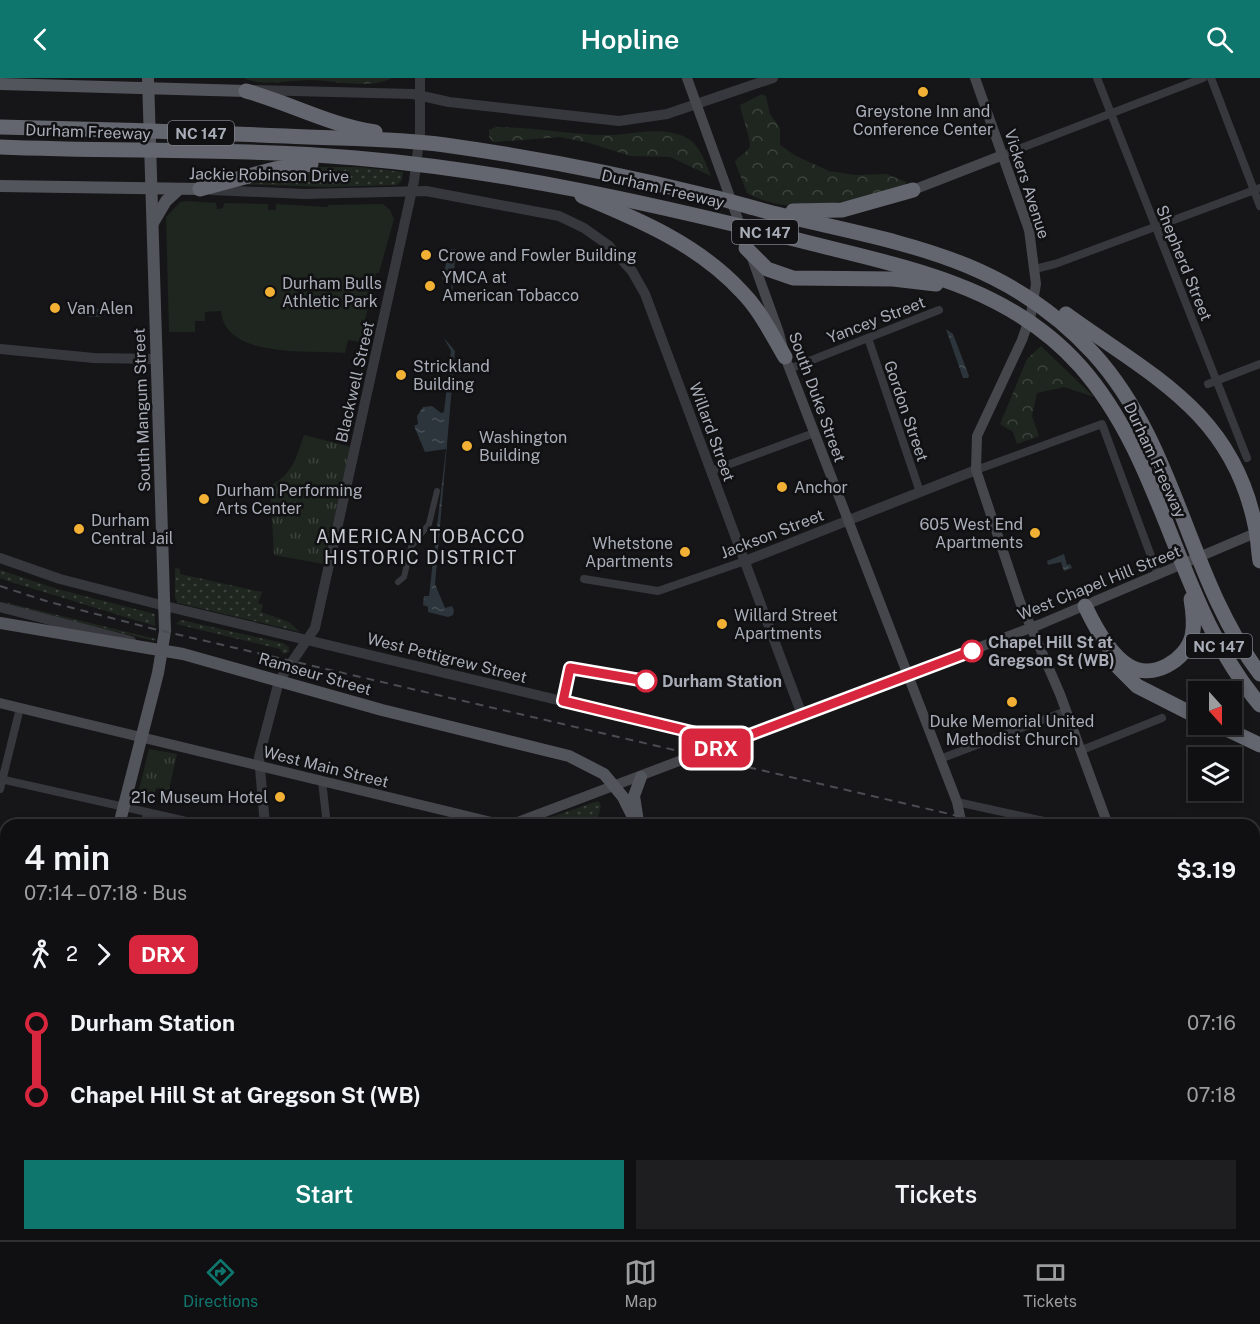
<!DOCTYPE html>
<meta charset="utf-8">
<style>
:root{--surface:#101012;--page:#1e1e20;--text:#f1f3f6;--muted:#9c9d9f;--line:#303032;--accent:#0f766e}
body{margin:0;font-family:"Public Sans",sans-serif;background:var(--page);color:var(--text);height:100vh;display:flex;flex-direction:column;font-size:22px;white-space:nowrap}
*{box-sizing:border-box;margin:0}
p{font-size:20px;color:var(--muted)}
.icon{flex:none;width:33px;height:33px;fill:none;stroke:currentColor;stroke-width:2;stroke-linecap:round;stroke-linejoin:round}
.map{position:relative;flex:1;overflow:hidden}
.sheet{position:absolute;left:0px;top:741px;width:1260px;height:422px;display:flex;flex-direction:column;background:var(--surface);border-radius:18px 18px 0 0;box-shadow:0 3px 9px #0003,0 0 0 2px var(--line)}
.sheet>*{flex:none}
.badge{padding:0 12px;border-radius:9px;font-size:21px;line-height:39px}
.needle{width:39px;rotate:159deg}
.buttons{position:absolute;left:1188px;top:603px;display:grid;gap:12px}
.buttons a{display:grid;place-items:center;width:54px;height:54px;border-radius:0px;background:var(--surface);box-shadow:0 3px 9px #0003,0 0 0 2px var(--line);font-size:30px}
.map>.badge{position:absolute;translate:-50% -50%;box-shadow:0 0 0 3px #fff}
.legs{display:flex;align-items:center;gap:9px;height:66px;padding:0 24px;font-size:20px}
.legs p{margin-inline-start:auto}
.overview{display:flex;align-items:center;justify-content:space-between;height:102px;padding:0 24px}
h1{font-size:33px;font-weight:600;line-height:45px}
.action{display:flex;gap:12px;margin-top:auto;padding:12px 24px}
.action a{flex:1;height:69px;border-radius:0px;background:var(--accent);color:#fff;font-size:24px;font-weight:600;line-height:69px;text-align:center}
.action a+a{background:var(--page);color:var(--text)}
ul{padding:0 24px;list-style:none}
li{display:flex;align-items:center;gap:21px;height:72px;font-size:22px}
li i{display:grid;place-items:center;width:9px;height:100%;margin:0 8px;background:currentColor}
li i::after{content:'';width:15px;height:15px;margin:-8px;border:4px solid;border-radius:50%;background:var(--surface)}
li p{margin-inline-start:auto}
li:first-child i{background:linear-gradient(#0000 50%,currentColor 0)}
li:last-child i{background:linear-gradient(currentColor 50%,#0000 0)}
header{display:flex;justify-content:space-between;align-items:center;height:78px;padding:0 24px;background:var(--accent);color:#fff;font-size:27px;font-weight:600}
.tabs{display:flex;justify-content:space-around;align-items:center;height:84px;border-top:2px solid var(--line);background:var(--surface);font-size:16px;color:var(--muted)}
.tabs a{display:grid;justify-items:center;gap:3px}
.tabs .selected{color:var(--accent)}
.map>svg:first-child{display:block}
</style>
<header><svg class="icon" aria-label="back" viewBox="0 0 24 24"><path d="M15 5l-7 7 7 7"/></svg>Hopline<svg class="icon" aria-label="search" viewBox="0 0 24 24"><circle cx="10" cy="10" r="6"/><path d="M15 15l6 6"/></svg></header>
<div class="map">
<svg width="1260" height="1162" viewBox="0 0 1260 1162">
<defs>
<pattern id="grass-dots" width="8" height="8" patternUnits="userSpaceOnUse" patternTransform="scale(1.5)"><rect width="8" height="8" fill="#1e261f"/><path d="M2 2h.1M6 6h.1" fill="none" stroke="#3c433d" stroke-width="1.8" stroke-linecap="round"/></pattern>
<pattern id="forest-crowns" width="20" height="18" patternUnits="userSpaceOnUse" patternTransform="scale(1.5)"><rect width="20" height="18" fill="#1e261f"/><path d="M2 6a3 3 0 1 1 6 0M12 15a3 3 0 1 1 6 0" fill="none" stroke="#3c433d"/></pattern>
<pattern id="park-tufts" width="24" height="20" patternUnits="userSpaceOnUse" patternTransform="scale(1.5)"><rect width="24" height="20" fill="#1e261f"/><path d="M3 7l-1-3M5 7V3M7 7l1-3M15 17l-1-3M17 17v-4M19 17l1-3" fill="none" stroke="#3c433d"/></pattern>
<pattern id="water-ripples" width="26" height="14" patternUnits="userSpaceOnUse" patternTransform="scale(1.5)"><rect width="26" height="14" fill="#2c353c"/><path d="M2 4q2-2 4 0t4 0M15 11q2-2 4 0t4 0" fill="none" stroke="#485056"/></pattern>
</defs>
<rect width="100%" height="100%" fill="#161618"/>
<!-- grass -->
<g fill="url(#grass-dots)">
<polygon points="308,89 359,89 403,94 402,102 397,107 328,109 235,106"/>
<polygon points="175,490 180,491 180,496 262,514 258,525 263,527 261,534 289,544 300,554 178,525 175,520"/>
<polygon points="0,492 57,511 155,536 155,548 11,504 0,500"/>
<polygon points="0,523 156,561 155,563 29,533"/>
<polygon points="181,542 283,565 289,569 289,574 283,576 280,571 176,546"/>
<polygon points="598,723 601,727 596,747 551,747 551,739"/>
</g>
<!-- forest -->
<g fill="url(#forest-crowns)">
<path d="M244,0H392C369,12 334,2 309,2C287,2 264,9 244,0Z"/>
<path d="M762,16L766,18L770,36L780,50V67L796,78L829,93L856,97L886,96L907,104L905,107C856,121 795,142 747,115L735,84C738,78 745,76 749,70C753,64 741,37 740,27Z"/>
<path d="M496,49C531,49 566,56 601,57C630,58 660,46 687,60C700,67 706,86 711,98L670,79L630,78L589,65L560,59L493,64L489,59V52Z"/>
<polygon points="1041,268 1094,319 1064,309 1037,315 1032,338 1039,358 1017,366 1013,354 1000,346 1027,281"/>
</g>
<!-- park -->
<g fill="url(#park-tufts)">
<path d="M304,357L351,369L323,486L274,477L270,408C292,397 297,379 304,357Z"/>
<polygon points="149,671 177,676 169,712 156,710 152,727 136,724"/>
<polygon points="465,1156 488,1157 490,1162 449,1162"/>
<polygon points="763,1157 763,1162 708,1162 726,1157"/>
</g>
<!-- pitch -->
<g fill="#1e261f">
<path d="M187,123L216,125L217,131L223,130L224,125L268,126V132H276V126L328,129V127L383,126L390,132L394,141L379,195H376L360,264L348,262L345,275C309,272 225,281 221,233L205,234V243H195V254H169L166,139L180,124Z"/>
<polygon points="1001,1157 1060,1157 1063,1162 1003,1162"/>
</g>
<!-- water -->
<g fill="url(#water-ripples)">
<polygon points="450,171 456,171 452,216 451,202 442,201"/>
<polygon points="82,230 102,231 101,239 82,238"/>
<polygon points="946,251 953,256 969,298 968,300 963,300"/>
<polygon points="444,260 455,273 435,506 445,530 452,528 454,532 453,537 448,539 428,534 428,529 423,527 424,518 429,518 446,371 425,374 414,348 418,346 417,338 423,329 432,328 441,335 444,334 451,273"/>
<polygon points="1064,476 1067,487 1070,486 1072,490 1064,493 1061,484 1048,487 1047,483"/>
</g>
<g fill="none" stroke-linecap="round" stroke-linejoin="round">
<!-- pedestrian -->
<polyline stroke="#37383d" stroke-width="6" points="398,504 404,499 411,469 429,446 437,413"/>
<!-- minor -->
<g stroke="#37383d" stroke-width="8">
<polyline points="1097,0 1247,380"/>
<polyline points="1211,0 1260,128"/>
<polyline points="1003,77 1203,0"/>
<polyline points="1035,191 1055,186 1260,110"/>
<polyline points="868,260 920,414"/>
<polyline points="789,291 939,232"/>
<polyline points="1208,306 1260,286"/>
<polyline points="976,392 1102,346 1158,497"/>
<polyline points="711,393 814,355"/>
<polyline points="584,501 658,513 745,483"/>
<polyline points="1082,672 1162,640"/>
<polyline points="940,681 1066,633"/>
<polyline points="0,701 204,747"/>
<polyline points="322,703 327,747"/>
<polyline points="0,711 20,630"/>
<polyline points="957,724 1062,747"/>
<polyline points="146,734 147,747"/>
<polyline points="0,818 6,816"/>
<polyline points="0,1066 6,1068"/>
<polyline points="1254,1095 1260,1093"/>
<polyline points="487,1156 489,1162"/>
<polyline points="691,1156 692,1162"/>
<polyline points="791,1156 792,1162"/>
<polyline points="378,1162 392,1156"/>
<polyline points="423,1162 438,1156"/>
<polyline points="1080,1162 1094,1156"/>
</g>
<!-- tertiary -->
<g stroke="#37383d" stroke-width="10">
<polyline points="254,12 413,16 449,24 619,43 667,36 773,0"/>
<polyline points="212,112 305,116 426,113 559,138 584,150 608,167 632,193 645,216 802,637"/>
<polyline points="0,271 94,280 157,281"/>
<polyline points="0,480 60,501 165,528 696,655 707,659 715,670"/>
<polyline points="745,483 976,392"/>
<polyline points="0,529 131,563"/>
<polyline points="265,747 259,679 279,603 315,550 414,103 420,55 420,0"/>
<polyline points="1254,837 1260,839"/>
<polyline points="264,1156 266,1162"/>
<polyline points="416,1156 418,1162"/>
<polyline points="612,1156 614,1162"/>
</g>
<!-- secondary -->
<g stroke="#45474d" stroke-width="10">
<polyline points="687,0 779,255 785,279 957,724 962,747"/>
<polyline points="975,0 1029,152 1036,206 1031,236 1022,262 977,358 976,392 1020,524 1060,616 1108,747"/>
<polyline points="913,112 1003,77"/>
<polyline points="0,625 504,747"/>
<polyline points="510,747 1041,546 1260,453"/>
<polyline points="1254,956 1260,958"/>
<polyline points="1072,1156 1074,1162"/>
<polyline points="922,1162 922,1156"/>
</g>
<!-- primary -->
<g stroke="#53555c" stroke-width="12">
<polyline points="0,6 246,13"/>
<polyline points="0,108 200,111"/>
<polyline points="153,145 166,123 179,111"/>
<polyline points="0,545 183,576 382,632 569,678 604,696 623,719 637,747"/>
<polyline points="638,744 634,718 641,699"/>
<polyline points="119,747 158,595 165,553 148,0"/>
<polyline points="0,910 6,921"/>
<polyline points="0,933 6,943"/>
<polyline points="1254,1004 1260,999"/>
<polyline points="21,1162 22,1156"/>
</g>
<!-- motorway -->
<g stroke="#63666e" stroke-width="15">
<path d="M246,13C290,25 329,47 375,54"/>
<path d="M0,49C95,51 191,54 286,58C339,61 392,60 445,67C531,79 619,96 704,117C728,122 752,130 777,136C898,165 1005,178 1094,276C1178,369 1187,500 1260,596"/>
<path d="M0,69C118,74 239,70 356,80C508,93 654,126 802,163C903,189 1007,206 1080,288C1166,385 1176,527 1260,627"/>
<polyline points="200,111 275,91 311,86"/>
<path d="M582,118C640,142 699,167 742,214C760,232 772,257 785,279"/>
<polyline points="793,133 842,132 913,112"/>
<polyline points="746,170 767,191 793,200 893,201 936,206"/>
<path d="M1066,236C1150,297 1232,334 1255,447C1258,459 1258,471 1260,483"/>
<path d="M1085,528C1094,547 1110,577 1129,588C1152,602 1186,583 1192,558C1195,546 1193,533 1191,521"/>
<polyline points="1112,583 1137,608 1198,639"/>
<polyline points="1216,646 1260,667"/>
</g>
<!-- rail -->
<g stroke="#4a4c52" stroke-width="2" stroke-dasharray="8 6" stroke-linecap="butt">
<polyline points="0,508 46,523 154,551 997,747"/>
<polyline points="1254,821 1260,823"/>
</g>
</g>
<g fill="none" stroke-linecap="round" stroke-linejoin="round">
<!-- line-1 casing -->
<g stroke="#fff" stroke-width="14">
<polyline id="line-1" points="646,603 570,590 563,623 696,655 707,659 715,670 972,573"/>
</g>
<!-- line-1 -->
<use href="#line-1" stroke="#d7263d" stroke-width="9"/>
</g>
<!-- markers -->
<g fill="#f2b134" stroke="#111113" stroke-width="2">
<circle cx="923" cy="14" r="6"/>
<circle cx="426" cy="177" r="6"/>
<circle cx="430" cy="208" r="6"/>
<circle cx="270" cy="214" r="6"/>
<circle cx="55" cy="230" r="6"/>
<circle cx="401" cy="297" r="6"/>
<circle cx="467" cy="368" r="6"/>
<circle cx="782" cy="409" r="6"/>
<circle cx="204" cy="421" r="6"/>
<circle cx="79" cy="451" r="6"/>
<circle cx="1035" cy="455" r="6"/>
<circle cx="685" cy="474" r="6"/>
<circle cx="722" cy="546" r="6"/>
<circle cx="1012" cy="624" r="6"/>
<circle cx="280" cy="719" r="6"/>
</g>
<g fill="#fff" stroke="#d7263d" stroke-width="3">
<circle cx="972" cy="573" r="10"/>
<circle cx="646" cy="603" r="10"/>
</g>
<g text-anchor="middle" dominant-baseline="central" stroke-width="5" stroke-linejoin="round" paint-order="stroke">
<!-- shield labels -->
<g fill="#111113" stroke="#7b7e86" stroke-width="1.5">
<rect x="168" y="43" width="66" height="24" rx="4.5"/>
<rect x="732" y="142" width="66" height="24" rx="4.5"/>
<rect x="1186" y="556" width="66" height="24" rx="4.5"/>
</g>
<g font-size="15" font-weight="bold" fill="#a8adb8">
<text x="201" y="55">NC 147</text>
<text x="765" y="154">NC 147</text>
<text x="1219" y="568">NC 147</text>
</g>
<!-- poi labels -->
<g font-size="16" fill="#a8adb8" stroke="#111113" text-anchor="start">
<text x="923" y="33" text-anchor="middle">Greystone Inn and<tspan x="923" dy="18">Conference Center</tspan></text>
<text x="438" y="177">Crowe and Fowler Building</text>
<text x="442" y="199">YMCA at<tspan x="442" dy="18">American Tobacco</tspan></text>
<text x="282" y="205">Durham Bulls<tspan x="282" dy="18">Athletic Park</tspan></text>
<text x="67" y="230">Van Alen</text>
<text x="413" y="288">Strickland<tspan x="413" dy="18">Building</tspan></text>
<text x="479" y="359">Washington<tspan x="479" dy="18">Building</tspan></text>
<text x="794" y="409">Anchor</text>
<text x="216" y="412">Durham Performing<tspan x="216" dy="18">Arts Center</tspan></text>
<text x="91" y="442">Durham<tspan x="91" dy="18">Central Jail</tspan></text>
<text x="1023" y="446" text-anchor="end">605 West End<tspan x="1023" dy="18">Apartments</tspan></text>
<text x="673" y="465" text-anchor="end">Whetstone<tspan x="673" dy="18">Apartments</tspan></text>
<text x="734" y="537">Willard Street<tspan x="734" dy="18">Apartments</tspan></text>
<text x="1012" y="643" text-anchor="middle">Duke Memorial United<tspan x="1012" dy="18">Methodist Church</tspan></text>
<text x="268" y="719" text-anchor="end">21c Museum Hotel</text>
</g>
<!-- street labels -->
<g font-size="16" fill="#a8adb8" stroke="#111113">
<text transform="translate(88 54) rotate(2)">Durham Freeway</text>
<text transform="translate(269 97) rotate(1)">Jackie Robinson Drive</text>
<text transform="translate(1027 106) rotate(72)">Vickers Avenue</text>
<text transform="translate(663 111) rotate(13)">Durham Freeway</text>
<text transform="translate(1184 185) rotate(68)">Shepherd Street</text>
<text transform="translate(876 242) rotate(-21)">Yancey Street</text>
<text transform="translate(355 304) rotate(-77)">Blackwell Street</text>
<text transform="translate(817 319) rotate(70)">South Duke Street</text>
<text transform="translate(142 332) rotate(-92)">South Mangum Street</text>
<text transform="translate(906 333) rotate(71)">Gordon Street</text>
<text transform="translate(712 354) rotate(70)">Willard Street</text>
<text transform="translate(1155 382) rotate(65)">Durham Freeway</text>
<text transform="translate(772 456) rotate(-21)">Jackson Street</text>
<text transform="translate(1099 505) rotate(-22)">West Chapel Hill Street</text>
<text transform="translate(447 580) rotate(14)">West Pettigrew Street</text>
<text transform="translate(315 596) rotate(16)">Ramseur Street</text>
<text transform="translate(326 689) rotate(14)">West Main Street</text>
</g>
<!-- stop labels -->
<g font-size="16" font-weight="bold" fill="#a8adb8" stroke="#111113" text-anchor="start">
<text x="988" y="564">Chapel Hill St at<tspan x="988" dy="18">Gregson St (WB)</tspan></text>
<text x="662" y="603">Durham Station</text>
</g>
<!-- neighbourhood labels -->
<g font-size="18" letter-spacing="1.5" fill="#c9ccd4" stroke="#111113">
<text x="421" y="458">AMERICAN TOBACCO<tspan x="421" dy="21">HISTORIC DISTRICT</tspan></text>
</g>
</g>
</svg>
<div class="buttons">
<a><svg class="needle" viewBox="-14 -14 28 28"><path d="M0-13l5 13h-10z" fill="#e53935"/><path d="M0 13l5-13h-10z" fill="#9c9d9f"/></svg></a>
<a><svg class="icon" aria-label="layers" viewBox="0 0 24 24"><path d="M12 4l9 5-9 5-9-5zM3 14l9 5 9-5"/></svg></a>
</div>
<b class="badge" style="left:716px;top:670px;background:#d7263d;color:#fff">DRX</b>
<section class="sheet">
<div class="overview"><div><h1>4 min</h1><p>07:14 – 07:18 · Bus</p></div><b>$3.19</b></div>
<div class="legs"><svg class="icon" aria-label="walk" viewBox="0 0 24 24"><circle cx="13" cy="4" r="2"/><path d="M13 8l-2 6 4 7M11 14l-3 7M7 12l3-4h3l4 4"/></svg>2<svg class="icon" aria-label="forward" viewBox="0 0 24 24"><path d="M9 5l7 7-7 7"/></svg><b class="badge" style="background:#d7263d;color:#fff">DRX</b></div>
<ul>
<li><i style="color:#d7263d"></i><b>Durham Station</b><p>07:16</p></li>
<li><i style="color:#d7263d"></i><b>Chapel Hill St at Gregson St (WB)</b><p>07:18</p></li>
</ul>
<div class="action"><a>Start</a><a>Tickets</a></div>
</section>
</div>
<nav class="tabs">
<a class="selected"><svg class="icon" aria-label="directions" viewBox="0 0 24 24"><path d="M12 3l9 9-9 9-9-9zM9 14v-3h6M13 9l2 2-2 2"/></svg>Directions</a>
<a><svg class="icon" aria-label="map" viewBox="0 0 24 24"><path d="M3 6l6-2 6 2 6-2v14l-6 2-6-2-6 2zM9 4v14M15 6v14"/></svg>Map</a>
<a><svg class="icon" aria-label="tickets" viewBox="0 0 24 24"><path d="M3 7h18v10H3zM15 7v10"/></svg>Tickets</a>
</nav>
